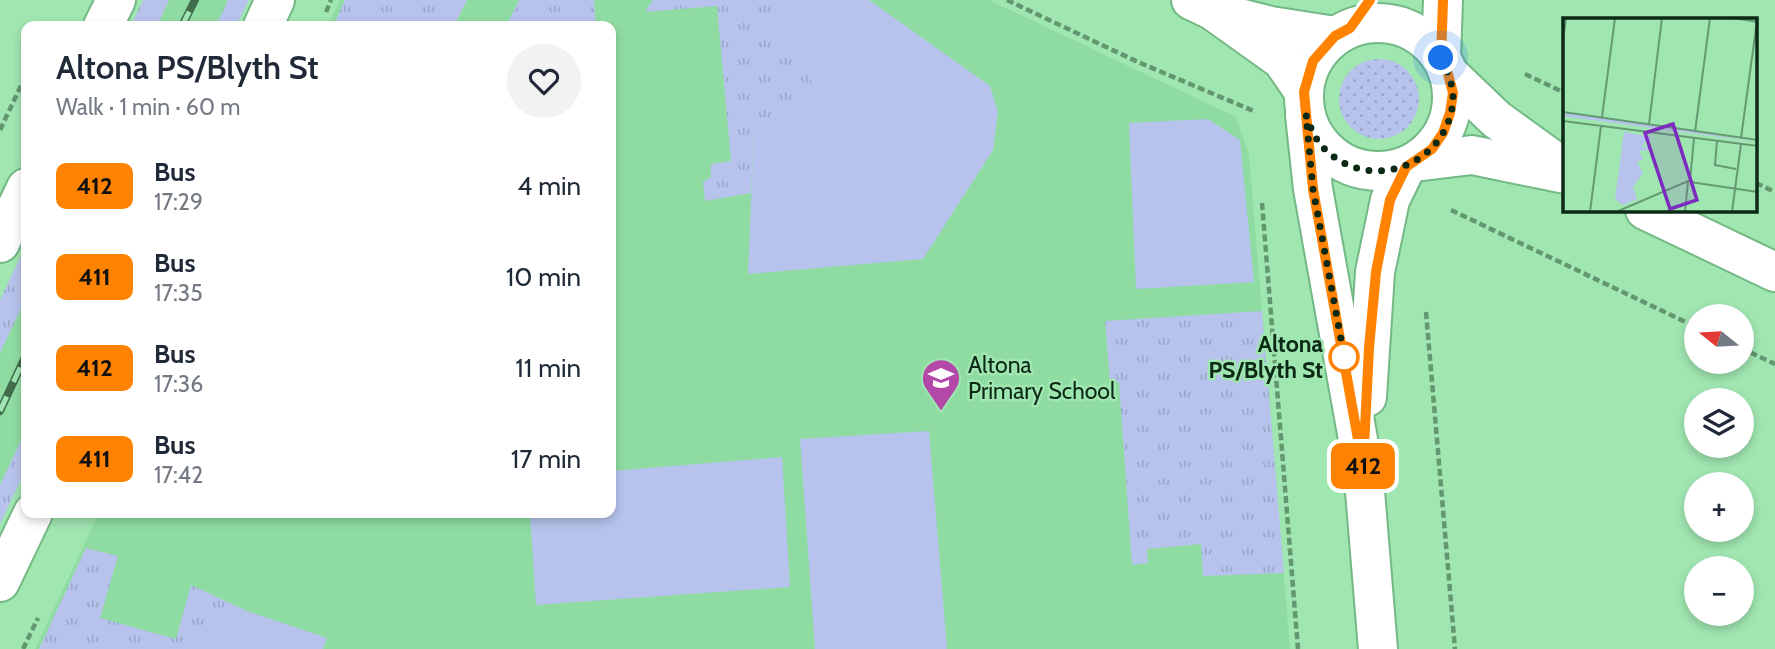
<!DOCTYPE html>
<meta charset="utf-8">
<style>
:root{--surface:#fff;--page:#f2f2f3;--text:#1f2937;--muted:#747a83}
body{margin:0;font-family:Cabin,sans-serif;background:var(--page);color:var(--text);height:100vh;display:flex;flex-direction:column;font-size:26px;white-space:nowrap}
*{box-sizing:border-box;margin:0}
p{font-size:23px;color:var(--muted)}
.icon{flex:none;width:38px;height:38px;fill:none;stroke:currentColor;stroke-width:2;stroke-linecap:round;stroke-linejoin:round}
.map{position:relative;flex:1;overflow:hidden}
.sheet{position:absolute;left:21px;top:21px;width:595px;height:497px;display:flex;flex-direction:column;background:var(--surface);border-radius:14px;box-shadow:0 4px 10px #0003}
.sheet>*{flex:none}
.badge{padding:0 14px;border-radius:10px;font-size:24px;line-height:46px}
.needle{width:46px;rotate:288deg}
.fabs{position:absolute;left:1684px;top:304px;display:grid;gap:14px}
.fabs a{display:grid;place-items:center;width:70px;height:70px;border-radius:50%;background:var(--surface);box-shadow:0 4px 10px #0003;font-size:35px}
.you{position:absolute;width:35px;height:35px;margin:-18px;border:5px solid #fff;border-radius:50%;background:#1a73e8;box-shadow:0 0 0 10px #1a73e833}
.map>.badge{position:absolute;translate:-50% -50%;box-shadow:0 0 0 4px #fff}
.round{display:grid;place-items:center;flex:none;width:74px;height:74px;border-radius:37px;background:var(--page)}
.head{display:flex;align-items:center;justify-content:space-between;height:119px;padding:0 35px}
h1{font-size:33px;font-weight:600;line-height:52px}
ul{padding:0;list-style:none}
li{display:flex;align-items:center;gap:21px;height:91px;padding:0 35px}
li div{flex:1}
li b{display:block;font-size:26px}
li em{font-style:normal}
li .badge{min-width:77px;font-weight:700;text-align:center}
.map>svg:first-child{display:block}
</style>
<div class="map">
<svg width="1775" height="649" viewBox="0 0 1775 649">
<defs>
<pattern id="grass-tufts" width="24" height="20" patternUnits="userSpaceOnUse" patternTransform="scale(1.75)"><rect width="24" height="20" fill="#b7c3ec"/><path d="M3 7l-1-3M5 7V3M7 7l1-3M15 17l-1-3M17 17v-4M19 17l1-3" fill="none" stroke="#9ca8ca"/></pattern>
<pattern id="garden-dots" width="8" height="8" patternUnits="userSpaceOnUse" patternTransform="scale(1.75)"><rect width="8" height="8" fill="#b7c3ec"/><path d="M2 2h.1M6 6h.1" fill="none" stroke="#9ca8ca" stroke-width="1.8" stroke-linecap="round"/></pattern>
</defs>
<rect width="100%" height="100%" fill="#a0e6b1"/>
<!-- built -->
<g fill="#8fdca3">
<polygon points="169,0 228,0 216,26 157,26"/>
<polygon points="340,0 989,0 1236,117 1249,155 1290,649 35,649 99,513 611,513 611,26 328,26"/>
<polygon points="26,298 26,430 0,485 0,353"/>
</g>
<!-- grass -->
<g fill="url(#grass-tufts)">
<polygon points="143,0 169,0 157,26 131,26"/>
<polygon points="228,0 249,0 236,26 216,26"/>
<polygon points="345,0 467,0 454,26 333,26"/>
<polygon points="519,0 594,0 596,26 506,26"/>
<polygon points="653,0 794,0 779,25 818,92 754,132 751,193 705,201 703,182 711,177 711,164 731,161 717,6 645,12"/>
<polygon points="26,245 26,298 0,353 0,300"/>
<polygon points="1262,311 1284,573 1203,576 1201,544 1147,549 1148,563 1132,565 1119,382 1110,382 1105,321"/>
<polygon points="26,430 26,469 0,524 0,485"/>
<polygon points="86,548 118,556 100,618 176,639 191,585 247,611 187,649 39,649"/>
</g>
<!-- park -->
<g fill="#b7c3ec">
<polygon points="794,0 869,0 990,86 998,112 993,150 923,259 748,274 754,132 818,92 779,25"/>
<polygon points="1208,119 1240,140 1254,282 1136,289 1129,123"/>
<polygon points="929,431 947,649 815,649 800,439"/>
<polygon points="782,457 790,587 536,605 530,513 611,513 611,471"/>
<polygon points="247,611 327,638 323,649 187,649"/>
</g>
<!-- garden -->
<circle fill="url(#garden-dots)" cx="1379" cy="99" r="40"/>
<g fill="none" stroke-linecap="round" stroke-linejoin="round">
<!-- street casing -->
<g stroke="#73b885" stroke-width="42">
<g id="street">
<polyline points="1191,0 1212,10 1282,60 1304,92"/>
<polyline points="1231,16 1271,26 1335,36"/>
<polyline points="103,26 116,0"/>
<polyline points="263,26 275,0"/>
<polyline points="1448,73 1496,119 1565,169"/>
<polyline points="1415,162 1472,155 1565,174"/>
<polyline points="1645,210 1775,272"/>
<polyline points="0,243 26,188"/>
<polyline points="0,582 33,513"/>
</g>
</g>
<!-- secondary casing -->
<g stroke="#73b885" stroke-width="42">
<g id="secondary">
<circle cx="1378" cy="97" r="74"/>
<polyline points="1441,58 1443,0"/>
<polyline points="1305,115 1313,189 1363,467 1378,649"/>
<polyline points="1367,397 1375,272 1390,200 1406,167"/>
</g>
</g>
<!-- path -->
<g stroke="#629770" stroke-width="4.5" stroke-dasharray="7 3.5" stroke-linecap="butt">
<polyline points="1007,0 1138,62 1256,112"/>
<polyline points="326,12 331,0"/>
<polyline points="1525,74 1565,93"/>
<polyline points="0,130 26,75"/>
<polyline points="1756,183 1775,192"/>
<polyline points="1262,203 1298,649"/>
<polyline points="1451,210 1696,327"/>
<polyline points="1426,312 1455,649"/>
<polyline points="1741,348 1775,364"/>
<polyline points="23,649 38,618"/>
</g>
<!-- street -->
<use href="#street" stroke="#fff" stroke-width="38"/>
<!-- secondary -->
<use href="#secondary" stroke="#fff" stroke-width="38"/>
<!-- rail casing -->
<g stroke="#416d4d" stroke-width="8">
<g id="rail">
<polyline points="182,26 195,0"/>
<polyline points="0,411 26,355"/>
</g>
</g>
<!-- rail -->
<use href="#rail" stroke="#a0e6b1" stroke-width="5" stroke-dasharray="16" stroke-linecap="butt"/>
</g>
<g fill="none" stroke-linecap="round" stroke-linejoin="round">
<!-- line casing -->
<g stroke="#fff" stroke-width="16">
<polyline id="line" points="1370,0 1350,28 1335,36 1313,61 1304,92 1313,189 1363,467 1369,348 1376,272 1390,200 1406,167 1432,149 1443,133 1450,113 1453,93 1448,74 1441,58 1443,0"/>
</g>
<!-- line -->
<use href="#line" stroke="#ff8200" stroke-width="10"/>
<!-- walk -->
<path stroke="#0c2915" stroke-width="7" stroke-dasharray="0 12.6" d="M1344,357L1346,366L1313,189L1306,115C1311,129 1316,142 1328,152C1376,195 1454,160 1453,94C1452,82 1446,69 1441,58"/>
</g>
<!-- icons -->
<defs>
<g id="school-pin" transform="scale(2.0125)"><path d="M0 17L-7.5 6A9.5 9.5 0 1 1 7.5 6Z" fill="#b348a9" stroke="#a0e6b1"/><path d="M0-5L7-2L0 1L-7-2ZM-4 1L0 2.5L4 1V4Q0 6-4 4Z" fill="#fff"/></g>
</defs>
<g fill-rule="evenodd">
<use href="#school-pin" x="941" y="378"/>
</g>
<!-- markers -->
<circle fill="#fff" stroke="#ff8200" stroke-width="3.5" cx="1344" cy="357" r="14"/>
<g text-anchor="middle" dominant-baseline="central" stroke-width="5" stroke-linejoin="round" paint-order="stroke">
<!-- stop labels -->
<g font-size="23" font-weight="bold" fill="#0c2915" stroke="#a0e6b1" text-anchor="end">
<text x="1323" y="344">Altona<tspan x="1323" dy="26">PS/Blyth St</tspan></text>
</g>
<!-- poi labels -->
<g font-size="23" fill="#0c2915" stroke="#a0e6b1" text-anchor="start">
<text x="968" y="365">Altona<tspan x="968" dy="26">Primary School</tspan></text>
</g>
</g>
<!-- overview -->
<g transform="translate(1563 18)">
<rect width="194" height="194" fill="#a0e6b1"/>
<path d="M0,95L79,105L194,124L0,98ZM61,114L88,119L87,125L83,122L79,129H85L87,132L76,133L80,141L74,144L80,155L70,169L74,181L60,187L52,181Z" fill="#b7c3ec"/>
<path d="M59 128a10 10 0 1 1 20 0a10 10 0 1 1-20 0Z" fill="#b7c3ec"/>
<path fill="none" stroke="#659a73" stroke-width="2" d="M170,0L195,4M0,22L3,0M0,94L195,122M39,99L52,0M0,103L195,128M86,106L99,0M132,114L147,0M178,120L194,3M154,123L152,147L173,151M127,163L131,120M127,164L195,174M27,194L38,108M53,194L125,163L122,194M169,194L178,126"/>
<path fill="#7b2cbf" fill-opacity="0.15" stroke="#7b2cbf" stroke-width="3.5" d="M110,106L134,182L107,191L82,115Z"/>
<rect width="194" height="194" fill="none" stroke="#0c2915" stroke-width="3.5"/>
</g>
</svg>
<div class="fabs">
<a><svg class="needle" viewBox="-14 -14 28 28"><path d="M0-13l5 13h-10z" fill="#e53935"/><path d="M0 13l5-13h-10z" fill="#747a83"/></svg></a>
<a><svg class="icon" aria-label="layers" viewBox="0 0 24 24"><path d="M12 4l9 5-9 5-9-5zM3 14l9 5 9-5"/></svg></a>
<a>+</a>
<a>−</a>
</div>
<div class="you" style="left:1441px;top:58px"></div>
<b class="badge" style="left:1363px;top:466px;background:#ff8200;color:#111">412</b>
<section class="sheet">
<div class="head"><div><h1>Altona PS/Blyth St</h1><p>Walk · 1 min · 60 m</p></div><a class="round"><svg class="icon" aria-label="heart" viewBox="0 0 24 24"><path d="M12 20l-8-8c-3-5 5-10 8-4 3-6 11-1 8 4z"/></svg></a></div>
<ul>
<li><span class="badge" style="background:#ff8200;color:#111">412</span><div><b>Bus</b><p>17:29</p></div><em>4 min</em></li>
<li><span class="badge" style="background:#ff8200;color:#111">411</span><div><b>Bus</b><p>17:35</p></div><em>10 min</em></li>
<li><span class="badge" style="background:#ff8200;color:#111">412</span><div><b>Bus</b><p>17:36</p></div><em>11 min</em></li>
<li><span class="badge" style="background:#ff8200;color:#111">411</span><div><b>Bus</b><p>17:42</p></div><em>17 min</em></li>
</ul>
</section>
</div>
